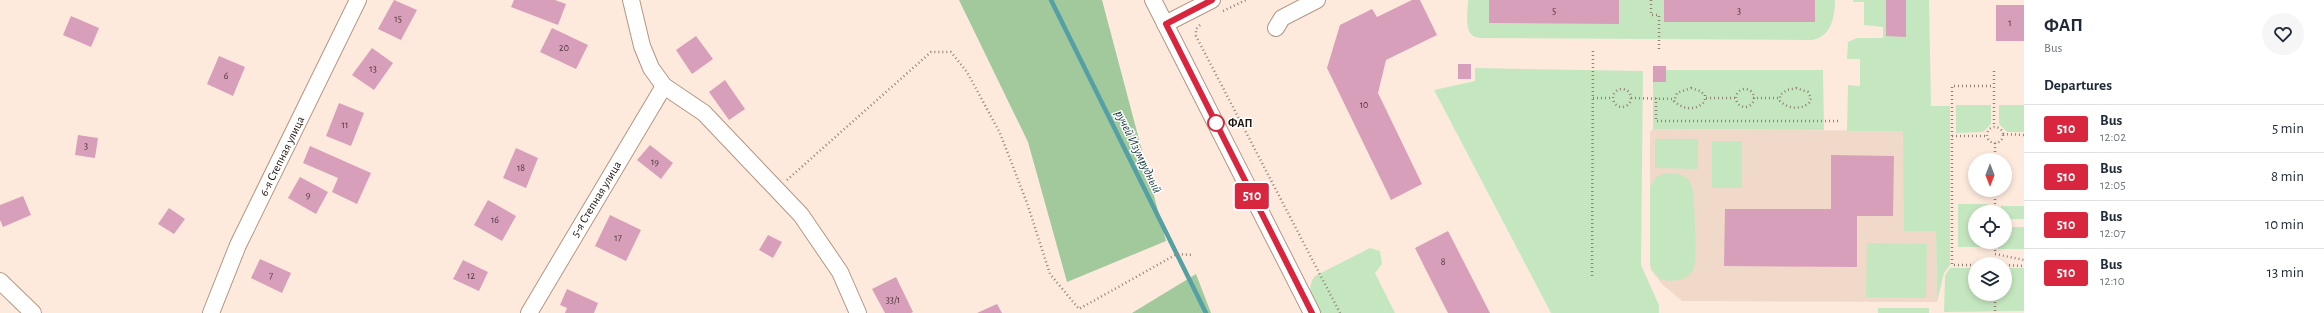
<!DOCTYPE html>
<meta charset="utf-8">
<style>
:root{--surface:#fff;--page:#f6f6f7;--text:#1f2937;--muted:#747a83;--line:#e0e1e3}
body{margin:0;font-family:"Alegreya Sans",sans-serif;background:var(--page);color:var(--text);height:100vh;display:flex;flex-direction:column;font-size:15px;white-space:nowrap}
*{box-sizing:border-box;margin:0}
p{font-size:13px;color:var(--muted)}
.icon{flex:none;width:22px;height:22px;fill:none;stroke:currentColor;stroke-width:2;stroke-linecap:round;stroke-linejoin:round}
.map{position:relative;flex:1;overflow:hidden}
.details{display:flex;flex-direction:column;background:var(--surface);width:300px}
.details>*{flex:none}
.badge{padding:0 8px;border-radius:3px;font-size:14px;line-height:26px}
.needle{width:26px;rotate:180deg}
.controls{position:absolute;left:1968px;top:153px;display:grid;gap:8px}
.controls a{display:grid;place-items:center;width:44px;height:44px;border-radius:50%;background:var(--surface);box-shadow:0 2px 6px #0003;font-size:20px}
.map>.badge{position:absolute;translate:-50% -50%;box-shadow:0 0 0 2px #fff}
h2{padding:0 20px;font-size:15px;line-height:36px}
.round{display:grid;place-items:center;flex:none;width:42px;height:42px;border-radius:21px;background:var(--page)}
.head{display:flex;align-items:center;justify-content:space-between;height:68px;padding:0 20px}
h1{font-size:19px;font-weight:700;line-height:30px}
ul{padding:0;list-style:none}
li{display:flex;align-items:center;gap:12px;height:48px;padding:0 20px;border-top:1px solid var(--line)}
li div{flex:1}
li b{display:block;font-size:15px}
li em{font-style:normal}
li .badge{min-width:44px;font-weight:700;text-align:center}
main{display:flex;flex:1;min-height:0}
.map>svg:first-child{display:block}
</style>
<main>
<div class="map">
<svg width="2024" height="313" viewBox="0 0 2024 313">
<rect width="100%" height="100%" fill="#feeadd"/>
<!-- built -->
<polygon fill="#f0d9c9" points="1653,129 1935,131 1937,302 1682,301 1662,284 1651,270 1650,264 1650,132"/>
<!-- green -->
<g fill="#c5e7c0">
<path d="M1468,0H1835C1835,17 1831,38 1811,40L1480,38C1462,37 1468,13 1468,0Z"/>
<polygon points="1853,0 1929,0 1931,106 1950,106 1950,265 1944,273 1937,302 1936,231 1904,231 1903,131 1847,131 1848,85 1860,86 1860,59 1847,59 1848,42 1857,38 1883,38 1883,27 1864,25 1864,2 1853,2"/>
<polygon points="1475,68 1643,71 1641,265 1659,305 1659,313 1551,313 1434,90 1475,81"/>
<polygon points="1666,70 1823,70 1824,130 1653,129 1653,82 1666,82"/>
<polygon points="1956,105 1991,105 1991,124 1983,132 1956,133"/>
<polygon points="1999,105 2024,105 2024,132 2007,132 1999,124"/>
<polygon points="1655,139 1698,139 1698,169 1655,168"/>
<rect x="1712" y="141" width="30" height="47"/>
<path d="M1667,173C1681,173 1691,176 1693,191C1694,207 1699,262 1692,272C1685,282 1670,282 1660,279L1652,270L1650,264V187L1656,177Z"/>
<polygon points="1958,204 1988,204 1988,212 1975,212 1975,242 1988,242 1989,247 1958,247"/>
<polygon points="2001,206 2024,206 2024,219 2005,219 2005,212 2001,212"/>
<polygon points="2005,227 2024,227 2024,249 1998,249 1998,242 2005,242"/>
<polygon points="1867,243 1927,244 1926,298 1866,297"/>
<path d="M1370,248L1380,251L1382,264L1375,273L1395,313H1318C1311,301 1306,287 1315,276Z"/>
<polygon points="1950,268 1975,268 1975,294 2005,294 2005,268 2024,268 2024,311 1944,312 1945,276"/>
<rect x="1878" y="308" width="51" height="5"/>
</g>
<!-- forest -->
<g fill="#a1c99c">
<polygon points="959,0 1102,0 1166,241 1067,282 1028,142"/>
<polygon points="1196,274 1211,313 1132,313"/>
</g>
<g fill="none" stroke-linecap="round" stroke-linejoin="round">
<!-- stream -->
<polyline stroke="#54a0a4" stroke-width="4.5" points="1051,0 1206,313"/>
</g>
<!-- building -->
<g fill="#d89fbb">
<polygon points="394,0 417,10 401,40 378,29"/>
<polygon points="514,0 555,0 566,4 558,25 511,7"/>
<polygon points="1412,0 1420,0 1437,35 1386,60 1378,93 1422,184 1391,200 1327,68 1340,25 1372,9 1377,17"/>
<polygon points="1489,0 1619,0 1619,24 1489,23"/>
<rect x="1664" y="0" width="151" height="22"/>
<polygon points="1886,0 1906,0 1906,37 1886,36"/>
<rect x="1996" y="5" width="28" height="36"/>
<polygon points="71,16 99,28 91,47 63,35"/>
<polygon points="552,28 588,45 576,69 540,52"/>
<polygon points="696,36 713,59 692,74 676,50"/>
<polygon points="372,48 393,63 374,90 352,75"/>
<polygon points="219,56 245,67 233,96 207,84"/>
<rect x="1458" y="64" width="13" height="15"/>
<rect x="1653" y="66" width="13" height="16"/>
<polygon points="725,80 745,109 729,120 709,92"/>
<polygon points="339,103 364,113 351,146 326,136"/>
<polygon points="78,135 98,138 95,158 75,155"/>
<polygon points="650,145 673,163 661,179 637,160"/>
<polygon points="310,146 371,173 357,204 332,192 338,178 303,163"/>
<polygon points="516,148 538,158 526,188 503,178"/>
<polygon points="1831,155 1894,156 1893,216 1857,216 1857,267 1724,266 1725,209 1831,209"/>
<polygon points="300,177 328,192 316,214 288,198"/>
<polygon points="23,196 31,215 3,227 0,220 0,205"/>
<polygon points="488,200 516,216 502,241 474,225"/>
<polygon points="169,208 185,219 174,234 158,224"/>
<polygon points="610,215 641,230 626,261 595,246"/>
<polygon points="1448,231 1490,313 1448,313 1429,276 1415,248"/>
<polygon points="768,235 782,242 773,258 759,250"/>
<polygon points="260,259 291,273 282,293 251,278"/>
<polygon points="463,260 488,272 479,291 453,279"/>
<polygon points="896,277 913,312 911,313 885,313 872,289"/>
<polygon points="567,289 598,303 594,313 565,313 567,308 560,305"/>
<polygon points="997,304 1002,313 977,313"/>
</g>
<g fill="none" stroke-linecap="round" stroke-linejoin="round">
<!-- street casing -->
<g stroke="#b59682" stroke-width="18">
<g id="street">
<polyline points="631,0 642,46 651,68 664,86 704,113 801,215 840,272 858,313"/>
<polyline points="1153,0 1312,313"/>
<polyline points="1165,24 1212,0"/>
<polyline points="1276,28 1282,18 1317,0"/>
<polyline points="0,281 33,313"/>
<polyline points="211,313 238,245 358,0"/>
<polyline points="529,313 664,86"/>
</g>
</g>
<!-- path -->
<g stroke="#918177" stroke-width="2.5" stroke-dasharray="1 3" stroke-linecap="butt">
<polyline points="1651,0 1651,15 1659,15 1659,49"/>
<polyline points="1223,11 1246,0"/>
<polyline points="1200,25 1196,29 1196,36 1340,313"/>
<polyline points="1994,71 1994,127"/>
<path d="M1691,88L1700,91L1705,95V101C1697,111 1683,110 1674,101L1677,93Z"/>
<path d="M1796,88L1808,92L1811,98L1809,103C1801,110 1788,109 1780,101V95L1787,90Z"/>
<circle cx="1622" cy="98" r="9"/>
<circle cx="1745" cy="98" r="9"/>
<polyline points="1593,98 1612,98"/>
<polyline points="1631,98 1674,99"/>
<polyline points="1656,98 1656,121 1839,121"/>
<polyline points="1706,98 1736,98"/>
<polyline points="1753,98 1779,98"/>
<circle cx="1995" cy="135" r="8"/>
<polyline points="2003,134 2024,135"/>
<polyline points="1952,136 1987,136"/>
<polyline points="1995,160 1995,143"/>
<polyline points="787,180 931,52 951,52 967,72 1000,133 1027,203 1050,274 1079,309 1177,254 1192,255"/>
<polyline points="1995,212 1995,190"/>
<polyline points="1995,242 1995,254 2024,260"/>
<polyline points="1975,265 1952,265 1952,86 1994,86"/>
<polyline points="2005,265 2024,266"/>
<polyline points="1592,276 1593,48"/>
<polyline points="1995,294 1995,313"/>
</g>
<!-- street -->
<use href="#street" stroke="#fff" stroke-width="16"/>
</g>
<g fill="none" stroke-linecap="round" stroke-linejoin="round">
<!-- line casing -->
<g stroke="#fff" stroke-width="9">
<polyline id="line" points="1212,0 1166,24 1312,313"/>
</g>
<!-- line -->
<use href="#line" stroke="#d7263d" stroke-width="6"/>
</g>
<!-- markers -->
<circle fill="#fff" stroke="#d7263d" stroke-width="2" cx="1216" cy="123" r="8"/>
<g text-anchor="middle" dominant-baseline="central" stroke-width="3" stroke-linejoin="round" paint-order="stroke">
<!-- number labels -->
<g font-size="10" fill="#4d3638">
<text x="1554" y="11">5</text>
<text x="1739" y="11">3</text>
<text x="398" y="19">15</text>
<text x="2010" y="23">1</text>
<text x="564" y="48">20</text>
<text x="373" y="69">13</text>
<text x="226" y="76">6</text>
<text x="1364" y="105">10</text>
<text x="345" y="125">11</text>
<text x="86" y="146">3</text>
<text x="655" y="162">19</text>
<text x="521" y="168">18</text>
<text x="308" y="195">9</text>
<text x="495" y="220">16</text>
<text x="618" y="238">17</text>
<text x="1443" y="262">8</text>
<text x="271" y="276">7</text>
<text x="471" y="276">12</text>
<text x="893" y="300">33/1</text>
</g>
<!-- stop labels -->
<g font-size="12" font-weight="bold" fill="#1f130c" stroke="#fff" text-anchor="start">
<text x="1228" y="123">ФАП</text>
</g>
<!-- street labels -->
<g font-size="12" fill="#1f130c" stroke="#fff">
<text transform="translate(282 156) rotate(-64)">6-я Степная улица</text>
<text transform="translate(596 199) rotate(-59)">5-я Степная улица</text>
</g>
<!-- water labels -->
<g font-size="13" font-style="italic" fill="#13383a" stroke="#fff">
<text transform="translate(1138 152) rotate(64)">ручей Изумрудный</text>
</g>
</g>
</svg>
<div class="controls">
<a><svg class="needle" viewBox="-14 -14 28 28"><path d="M0-13l5 13h-10z" fill="#e53935"/><path d="M0 13l5-13h-10z" fill="#747a83"/></svg></a>
<a><svg class="icon" aria-label="locate" viewBox="0 0 24 24"><circle cx="12" cy="12" r="6"/><path d="M12 2v4M12 18v4M2 12h4M18 12h4"/></svg></a>
<a><svg class="icon" aria-label="layers" viewBox="0 0 24 24"><path d="M12 4l9 5-9 5-9-5zM3 14l9 5 9-5"/></svg></a>
</div>
<b class="badge" style="left:1252px;top:196px;background:#d7263d;color:#fff">510</b>
</div>
<section class="details">
<div class="head"><div><h1>ФАП</h1><p>Bus</p></div><a class="round"><svg class="icon" aria-label="heart" viewBox="0 0 24 24"><path d="M12 20l-8-8c-3-5 5-10 8-4 3-6 11-1 8 4z"/></svg></a></div>
<h2>Departures</h2>
<ul>
<li><span class="badge" style="background:#d7263d;color:#fff">510</span><div><b>Bus</b><p>12:02</p></div><em>5 min</em></li>
<li><span class="badge" style="background:#d7263d;color:#fff">510</span><div><b>Bus</b><p>12:05</p></div><em>8 min</em></li>
<li><span class="badge" style="background:#d7263d;color:#fff">510</span><div><b>Bus</b><p>12:07</p></div><em>10 min</em></li>
<li><span class="badge" style="background:#d7263d;color:#fff">510</span><div><b>Bus</b><p>12:10</p></div><em>13 min</em></li>
</ul>
</section>
</main>
